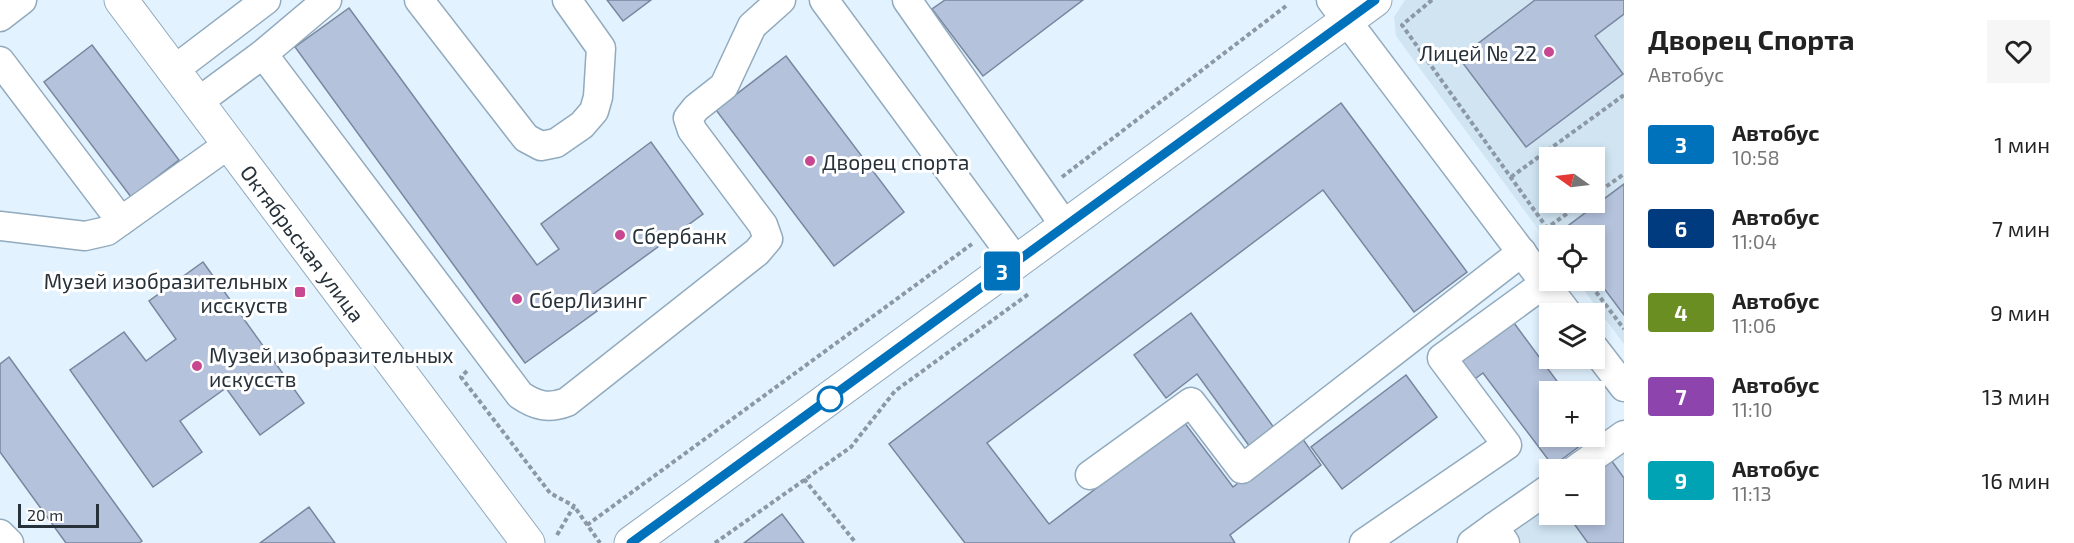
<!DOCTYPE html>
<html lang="ru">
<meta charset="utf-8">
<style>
:root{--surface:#fff;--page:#f6f6f6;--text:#222;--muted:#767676}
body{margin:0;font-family:"Exo 2",sans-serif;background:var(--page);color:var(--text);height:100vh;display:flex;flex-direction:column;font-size:22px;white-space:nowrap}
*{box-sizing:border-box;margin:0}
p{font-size:20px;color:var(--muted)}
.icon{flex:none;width:33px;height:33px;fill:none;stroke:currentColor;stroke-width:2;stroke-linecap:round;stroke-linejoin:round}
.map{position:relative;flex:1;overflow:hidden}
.details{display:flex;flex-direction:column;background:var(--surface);width:450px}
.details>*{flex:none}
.badge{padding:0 12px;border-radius:4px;font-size:21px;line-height:39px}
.needle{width:39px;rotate:284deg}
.tools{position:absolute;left:1539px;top:147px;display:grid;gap:12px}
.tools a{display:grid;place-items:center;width:66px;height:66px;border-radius:0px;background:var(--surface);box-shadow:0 3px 9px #0003;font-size:30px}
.scale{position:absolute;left:18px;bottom:15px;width:81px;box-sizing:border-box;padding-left:6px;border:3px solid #273139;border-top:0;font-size:16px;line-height:21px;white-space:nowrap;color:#273139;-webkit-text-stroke:4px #fff;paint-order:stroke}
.map>.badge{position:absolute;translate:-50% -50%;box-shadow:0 0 0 3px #fff}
.round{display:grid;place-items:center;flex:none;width:63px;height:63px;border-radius:0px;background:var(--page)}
.overview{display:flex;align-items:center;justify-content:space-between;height:102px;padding:0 24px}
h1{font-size:28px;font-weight:700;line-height:45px}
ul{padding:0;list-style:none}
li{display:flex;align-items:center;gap:18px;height:84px;padding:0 24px}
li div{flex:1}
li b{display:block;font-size:22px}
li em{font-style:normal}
li .badge{min-width:66px;font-weight:700;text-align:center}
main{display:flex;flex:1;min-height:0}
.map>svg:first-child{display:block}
</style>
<main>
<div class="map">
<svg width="1624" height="543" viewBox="0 0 1624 543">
<rect width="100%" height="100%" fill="#e2f2ff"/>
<!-- built -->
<g fill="#d0e4f2" fill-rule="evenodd">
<path d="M1405,0H1624V344L1577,281L1594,280V236H1550L1549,244L1396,36L1394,17ZM1550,158H1594V202H1550Z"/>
<polygon points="1624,441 1624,543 1503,543 1549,482 1550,514 1594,514 1594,470"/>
</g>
<!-- building -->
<g fill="#b4c2dc" stroke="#79869e" stroke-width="1.5">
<polygon points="607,0 651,0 623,21"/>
<polygon points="945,0 1083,0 983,76 932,9"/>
<polygon points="1535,0 1624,0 1624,14 1595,36 1623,74 1526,147 1459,58"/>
<polygon points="349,8 537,265 559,249 541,224 651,142 703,214 588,298 597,311 525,363 295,47"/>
<polygon points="92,45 179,160 131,197 44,82"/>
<polygon points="786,56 904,212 834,266 716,110"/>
<polygon points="1341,103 1467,272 1414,312 1323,190 987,443 1049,524 1184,422 1233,487 1300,435 1321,465 1230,535 1235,543 965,543 889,444"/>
<polygon points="1624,184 1624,315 1594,275 1594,236 1565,236 1561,231"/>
<polygon points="203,262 304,403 260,435 226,388 180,421 202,452 153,487 70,370 124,332 146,361 176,339 149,301"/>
<polygon points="1191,313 1280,436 1255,454 1197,374 1166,398 1134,355"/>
<polygon points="1514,323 1565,392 1550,392 1550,436 1593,436 1553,466 1483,373 1472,381 1455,358 1482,337 1487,343"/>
<polygon points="9,357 142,541 139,543 66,543 0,452 0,364"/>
<polygon points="1406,375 1437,417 1342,489 1311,447"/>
<polygon points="1611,460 1624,478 1624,543 1588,543 1567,514 1594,514 1594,472"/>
<polygon points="309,507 335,543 260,543"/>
<polygon points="782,514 804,543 744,543"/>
</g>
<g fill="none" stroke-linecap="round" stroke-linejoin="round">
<!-- minor casing -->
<g stroke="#91aabd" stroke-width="31">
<g id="minor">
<polyline points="419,0 526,138 541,146 556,143 582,125 594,111 598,97 601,48 567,0"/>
<polyline points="824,0 1016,261"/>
<polyline points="907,0 1065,226"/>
<polyline points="1331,0 1568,314"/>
<polyline points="0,17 22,0"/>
<polyline points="263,54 327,0"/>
<polyline points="0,61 121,221"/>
<polyline points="174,70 266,0"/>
<path d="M198,102L263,54L520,395C536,406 549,409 567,402L757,252L768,239L763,225L692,130L688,118L696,108L724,86L752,26L781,0"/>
<polyline points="0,226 85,236 107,231 229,144"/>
<polyline points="1594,348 1624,387"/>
<polyline points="1575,470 1624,435"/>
<polyline points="1090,475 1191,402 1242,469 1522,252"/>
<polyline points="0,534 9,543"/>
<polyline points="1364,543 1507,445 1442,358 1545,283"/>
<polyline points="1472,543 1494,527"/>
<polyline points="1505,543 1494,527 1550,488"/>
</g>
</g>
<!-- major casing -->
<g stroke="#91aabd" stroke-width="35">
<g id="major">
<polyline points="121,0 528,543"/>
<polyline points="631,543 1375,0"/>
</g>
</g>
<!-- path -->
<g stroke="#8c99a4" stroke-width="4" stroke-dasharray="4.5 3" stroke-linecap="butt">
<polyline points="1432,0 1402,25 1547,228"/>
<polyline points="1062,177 1286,6"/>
<polyline points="1511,177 1624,95"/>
<polyline points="1594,195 1624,174"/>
<polyline points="1553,236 1547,228 1583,202"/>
<polyline points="1587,280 1624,329"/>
<polyline points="467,371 461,377 550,493 574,506"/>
<polyline points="804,479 856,543"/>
<polyline points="587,525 972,244"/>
<polyline points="557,535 574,506 600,543"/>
<polyline points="715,543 851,447 895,391 1030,293"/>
</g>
<!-- minor -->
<use href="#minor" stroke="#fff" stroke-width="28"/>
<!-- major -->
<use href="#major" stroke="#fff" stroke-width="33"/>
</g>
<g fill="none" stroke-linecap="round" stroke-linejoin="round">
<!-- line casing -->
<g stroke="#fff" stroke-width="14">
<polyline id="line" points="631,543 1375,0"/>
</g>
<!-- line -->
<use href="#line" stroke="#0072bc" stroke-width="9"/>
</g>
<!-- markers -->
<g fill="#c84790" stroke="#fff" stroke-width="2">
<circle cx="1549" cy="52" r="6"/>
<circle cx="810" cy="161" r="6"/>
<circle cx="620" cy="235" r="6"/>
<rect x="294" y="286" width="12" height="12" rx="3"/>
<circle cx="517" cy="299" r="6"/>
<circle cx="197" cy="366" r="6"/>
</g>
<circle fill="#fff" stroke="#0072bc" stroke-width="3" cx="830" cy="399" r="12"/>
<g text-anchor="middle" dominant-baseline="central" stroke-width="6" stroke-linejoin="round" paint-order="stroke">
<!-- poi labels -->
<g font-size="21" fill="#273139" stroke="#fff" text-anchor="start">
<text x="1537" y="52" text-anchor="end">Лицей № 22</text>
<text x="822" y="161">Дворец спорта</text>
<text x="632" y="235">Сбербанк</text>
<text x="288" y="280" text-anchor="end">Музей изобразительных<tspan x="288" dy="24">исскуств</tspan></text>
<text x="529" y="299">СберЛизинг</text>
<text x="209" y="354">Музей изобразительных<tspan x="209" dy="24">искусств</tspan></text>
</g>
<!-- street labels -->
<g font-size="21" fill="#273139" stroke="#fff">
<text transform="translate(303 243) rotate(53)">Октябрьская улица</text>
</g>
</g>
</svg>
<div class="tools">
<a><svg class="needle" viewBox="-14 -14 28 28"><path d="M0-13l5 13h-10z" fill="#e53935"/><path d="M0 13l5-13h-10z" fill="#767676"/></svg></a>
<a><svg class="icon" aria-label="locate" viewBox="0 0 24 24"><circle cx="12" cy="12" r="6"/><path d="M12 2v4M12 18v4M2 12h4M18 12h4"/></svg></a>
<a><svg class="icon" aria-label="layers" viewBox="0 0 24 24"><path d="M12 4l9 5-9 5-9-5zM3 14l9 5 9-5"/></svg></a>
<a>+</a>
<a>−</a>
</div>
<div class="scale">20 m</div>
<b class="badge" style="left:1002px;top:271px;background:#0072bc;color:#fff">3</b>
</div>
<section class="details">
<div class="overview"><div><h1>Дворец Спорта</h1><p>Автобус</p></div><a class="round"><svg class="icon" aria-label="heart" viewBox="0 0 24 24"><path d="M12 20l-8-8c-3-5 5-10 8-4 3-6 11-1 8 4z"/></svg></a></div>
<ul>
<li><span class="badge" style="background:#0072bc;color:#fff">3</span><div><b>Автобус</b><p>10:58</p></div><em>1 мин</em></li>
<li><span class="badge" style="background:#003b80;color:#fff">6</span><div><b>Автобус</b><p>11:04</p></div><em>7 мин</em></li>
<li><span class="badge" style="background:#6b8e23;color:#fff">4</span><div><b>Автобус</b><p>11:06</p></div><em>9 мин</em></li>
<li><span class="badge" style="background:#8e44ad;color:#fff">7</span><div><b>Автобус</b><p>11:10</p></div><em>13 мин</em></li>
<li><span class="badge" style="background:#00a3b4;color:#fff">9</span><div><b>Автобус</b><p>11:13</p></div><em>16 мин</em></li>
</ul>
</section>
</main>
